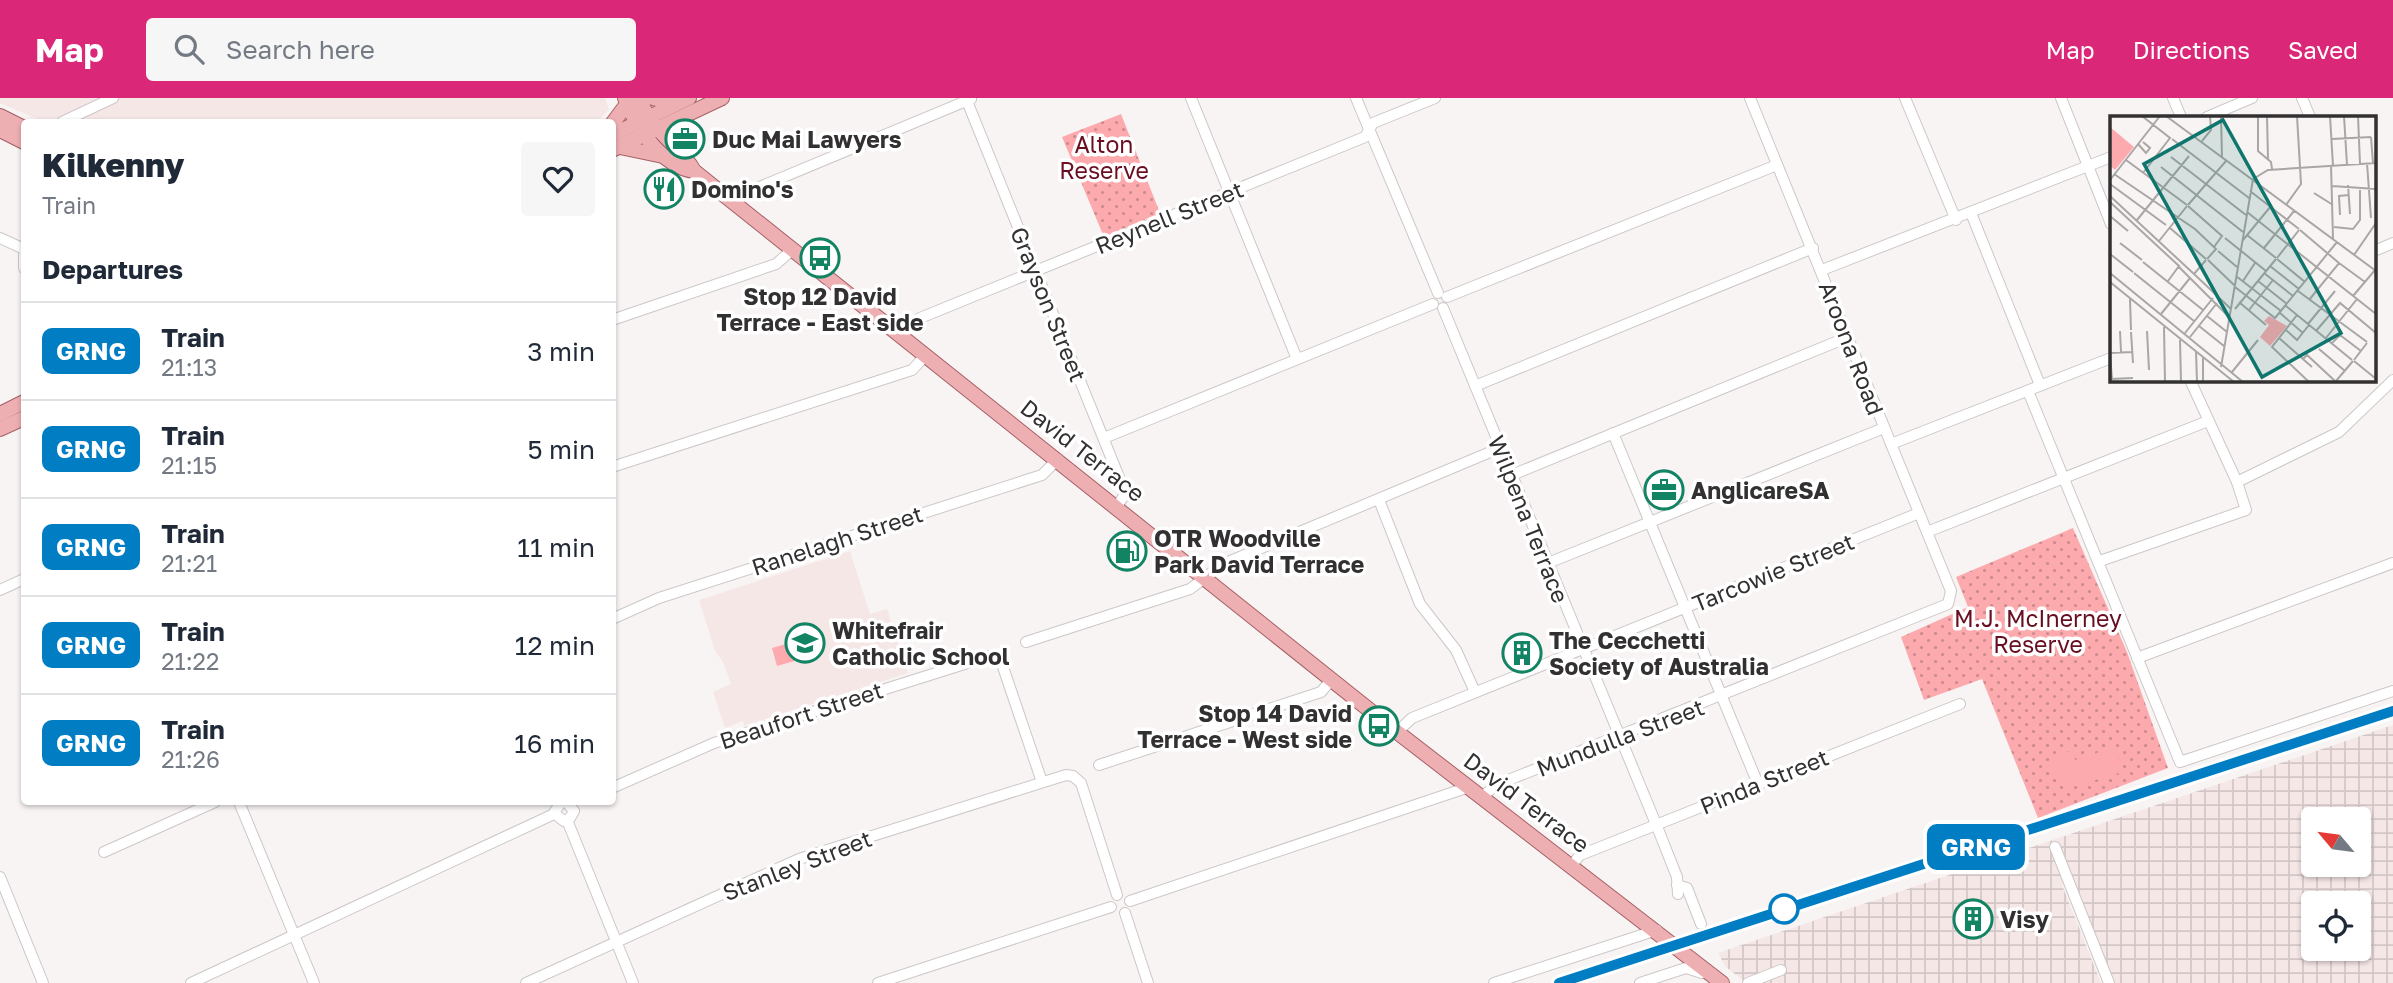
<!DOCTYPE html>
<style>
:root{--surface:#fff;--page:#f6f6f7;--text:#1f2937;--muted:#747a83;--line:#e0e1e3;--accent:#db2777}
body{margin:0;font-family:"Golos Text",sans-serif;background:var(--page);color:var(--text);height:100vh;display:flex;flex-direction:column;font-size:26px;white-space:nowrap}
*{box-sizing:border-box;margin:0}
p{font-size:23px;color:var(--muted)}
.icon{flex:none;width:38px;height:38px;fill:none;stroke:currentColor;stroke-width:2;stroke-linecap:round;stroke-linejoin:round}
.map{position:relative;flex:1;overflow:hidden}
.panel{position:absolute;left:21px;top:21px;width:595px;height:686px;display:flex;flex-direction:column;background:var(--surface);border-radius:7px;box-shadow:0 2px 5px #0004}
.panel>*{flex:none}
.badge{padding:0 14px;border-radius:10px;font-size:24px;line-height:46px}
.needle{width:46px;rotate:299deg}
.tools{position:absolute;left:2301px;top:709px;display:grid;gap:14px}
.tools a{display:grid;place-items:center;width:70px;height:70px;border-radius:7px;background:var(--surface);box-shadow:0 2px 5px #0004;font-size:35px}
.map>.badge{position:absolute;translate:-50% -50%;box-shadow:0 0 0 4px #fff}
h2{padding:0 21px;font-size:26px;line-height:63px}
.round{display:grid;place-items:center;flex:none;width:74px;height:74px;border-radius:7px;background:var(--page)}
.headline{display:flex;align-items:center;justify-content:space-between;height:119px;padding:0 21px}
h1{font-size:33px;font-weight:800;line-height:52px}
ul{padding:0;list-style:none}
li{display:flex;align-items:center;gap:21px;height:98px;padding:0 21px;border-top:2px solid var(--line)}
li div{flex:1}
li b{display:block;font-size:26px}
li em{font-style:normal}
li .badge{min-width:77px;font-weight:700;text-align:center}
header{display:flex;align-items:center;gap:42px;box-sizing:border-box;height:98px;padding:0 35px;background:var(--accent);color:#fff}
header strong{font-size:33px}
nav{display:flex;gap:38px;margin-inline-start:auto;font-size:24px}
.search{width:490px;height:63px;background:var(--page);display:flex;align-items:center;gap:18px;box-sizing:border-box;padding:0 24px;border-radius:7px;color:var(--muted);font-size:26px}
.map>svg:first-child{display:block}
</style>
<header>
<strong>Map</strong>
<div class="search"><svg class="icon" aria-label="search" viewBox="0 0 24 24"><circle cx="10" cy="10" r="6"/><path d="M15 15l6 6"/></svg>Search here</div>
<nav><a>Map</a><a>Directions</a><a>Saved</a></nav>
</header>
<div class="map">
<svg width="2393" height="885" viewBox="0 0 2393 885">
<defs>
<pattern id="industrial-grid" width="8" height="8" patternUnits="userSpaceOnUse" patternTransform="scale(1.75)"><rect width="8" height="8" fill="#f6e7e7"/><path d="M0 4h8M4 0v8" fill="none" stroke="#d3c6c6"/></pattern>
<pattern id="grass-dots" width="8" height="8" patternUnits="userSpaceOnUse" patternTransform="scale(1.75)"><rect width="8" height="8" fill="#fdaaae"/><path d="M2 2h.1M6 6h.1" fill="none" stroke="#cd8b8e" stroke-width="1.8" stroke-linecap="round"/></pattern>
</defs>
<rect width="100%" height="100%" fill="#f9f4f4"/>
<!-- built -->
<g fill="#f6e7e7">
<polygon points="0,0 605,0 609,12 596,24 44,24 0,5"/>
<polygon points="850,453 870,516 887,511 908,575 744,628 743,623 725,630 713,594 731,586 723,564 715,553 699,502"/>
</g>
<!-- industrial -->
<path fill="url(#industrial-grid)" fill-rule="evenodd" d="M2393,627V885H2113L2071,780L2062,787L2101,885H1746L1725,868L1718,855ZM2314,721H2359V766H2314ZM2314,805H2359V850H2314Z"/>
<!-- grass -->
<g fill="url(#grass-dots)">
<polygon points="1121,16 1160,115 1104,139 1062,39"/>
<polygon points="2073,430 2127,554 2168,670 2038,720 1982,581 1924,602 1901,539 1968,509 1956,479"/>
</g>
<!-- pitch -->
<g fill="#fdaaae">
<polygon points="1121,30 1133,59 1100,68 1102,73 1088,79 1076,50 1090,44 1088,39 1105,31 1108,36"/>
<polygon points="807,540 812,558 777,568 772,550"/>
<polygon points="2115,649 2123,674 2071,689 2049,666 2051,661 2072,652 2075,662"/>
</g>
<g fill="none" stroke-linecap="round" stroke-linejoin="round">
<!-- minor casing -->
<g stroke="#cdc7c7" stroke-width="12">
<g id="minor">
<polyline points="1191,0 1297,261"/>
<polyline points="1356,0 1438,195"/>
<polyline points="1905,0 1956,122"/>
<polyline points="2061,0 2111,126"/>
<polyline points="2173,0 2181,19"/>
<polyline points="2302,0 2310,19"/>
<polyline points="967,3 1123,389 1124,398 1117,408"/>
<polyline points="2207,19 2252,0"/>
<polyline points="62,24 113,0"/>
<polyline points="735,105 745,95 971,1"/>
<polyline points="1971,115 2040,287"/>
<polyline points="0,140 24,151"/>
<polyline points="2374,153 2393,145"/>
<polyline points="24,157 24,170"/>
<polyline points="1822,172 2111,59"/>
<polyline points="1447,199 1777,67"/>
<polyline points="1443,210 1656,726 1677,779 1678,796"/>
<polyline points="612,222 776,166 793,151"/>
<polyline points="898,234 920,220 1365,39 1373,25 1435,0"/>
<polyline points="1475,288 1813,150"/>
<polyline points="2028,293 2180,664 2393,593"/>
<polyline points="1613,335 1758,686"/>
<polyline points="1104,340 1433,206"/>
<polyline points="1891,346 2111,260"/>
<polyline points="612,369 912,272 926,257"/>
<polyline points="1512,377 1848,239"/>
<polyline points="2237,384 2339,334 2393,282"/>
<polyline points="1379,402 1420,506 1456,552 1475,594"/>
<polyline points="1927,434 2208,323"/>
<polyline points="2100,463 2246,412 2237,384 2190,282"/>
<polyline points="1548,465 1884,330"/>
<polyline points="0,492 24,481"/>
<polyline points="612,521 659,500 1042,377 1058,361"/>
<polyline points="1026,544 1190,491 1223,466 1500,350"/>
<polyline points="2137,560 2393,465"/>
<polyline points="1397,634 1412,620 1919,415"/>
<polyline points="1099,667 1321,594 1332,581"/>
<polyline points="612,690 714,645 990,558 1002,566 1042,684"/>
<polyline points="1482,699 1496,687 1948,506 1951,493 1750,0"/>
<polyline points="239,704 314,885"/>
<polyline points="561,704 554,715 564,723 570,720 574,713 566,704"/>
<polyline points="567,722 633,885"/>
<polyline points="2055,749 2109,885"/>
<polyline points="104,754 215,704"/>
<polyline points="1572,767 1580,757 1593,752 1960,606"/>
<polyline points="0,779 43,885"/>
<polyline points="1677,787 1687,790 1701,826"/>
<polyline points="1130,803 1469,689"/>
<polyline points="1125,815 1148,885"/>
<polyline points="191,885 554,716"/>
<polyline points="526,885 799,761 1066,677 1073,678 1081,685 1117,797"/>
<polyline points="878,885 1111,809"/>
<polyline points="1494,885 1657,832"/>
<polyline points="1640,885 1686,870 1702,875"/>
<polyline points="1748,885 1781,872"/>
</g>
</g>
<!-- major casing -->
<g stroke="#a56065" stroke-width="16">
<g id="major">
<path d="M625,0C636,29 661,68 694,73"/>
<path d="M639,0C652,35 678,44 694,73L1397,634L1722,885"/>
<polyline points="653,0 675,6"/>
<polyline points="0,18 24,30"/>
<polyline points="612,26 627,6"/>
<polyline points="0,32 24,44"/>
<polyline points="612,37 689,0"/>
<polyline points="620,49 663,58"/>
<polyline points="612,52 722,0"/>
<polyline points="0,316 24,304"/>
<polyline points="0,331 24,320"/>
</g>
</g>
<!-- minor -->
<use href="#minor" stroke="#fff" stroke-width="10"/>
<!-- major -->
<use href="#major" stroke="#eeafb3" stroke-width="14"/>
<!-- rail casing -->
<g stroke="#8a8787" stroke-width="5">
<polyline id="rail" points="1559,885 2393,613"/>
</g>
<!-- rail -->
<use href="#rail" stroke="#fff" stroke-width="2.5" stroke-dasharray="8" stroke-linecap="butt"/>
</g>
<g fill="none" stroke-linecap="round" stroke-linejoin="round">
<!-- line casing -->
<g stroke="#fff" stroke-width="16">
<polyline id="line" points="1559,885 2393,613"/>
</g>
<!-- line -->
<use href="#line" stroke="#007dc3" stroke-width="10"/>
</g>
<!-- icons -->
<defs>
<g id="office-ring" transform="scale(2.0125)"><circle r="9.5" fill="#fff" stroke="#128463" stroke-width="1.5"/><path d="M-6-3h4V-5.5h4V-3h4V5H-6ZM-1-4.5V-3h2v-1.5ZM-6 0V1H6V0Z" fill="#128463"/></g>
<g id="restaurant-ring" transform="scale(2.0125)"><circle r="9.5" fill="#fff" stroke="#128463" stroke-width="1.5"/><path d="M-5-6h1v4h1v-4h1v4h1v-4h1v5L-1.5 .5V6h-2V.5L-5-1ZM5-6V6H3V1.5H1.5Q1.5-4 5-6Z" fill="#128463"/></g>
<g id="bus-ring" transform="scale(2.0125)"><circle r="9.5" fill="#fff" stroke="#128463" stroke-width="1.5"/><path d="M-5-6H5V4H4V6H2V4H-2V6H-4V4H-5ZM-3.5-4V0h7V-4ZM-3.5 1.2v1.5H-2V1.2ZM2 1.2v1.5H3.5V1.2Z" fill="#128463"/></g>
<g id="fuel-ring" transform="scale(2.0125)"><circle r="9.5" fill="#fff" stroke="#128463" stroke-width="1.5"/><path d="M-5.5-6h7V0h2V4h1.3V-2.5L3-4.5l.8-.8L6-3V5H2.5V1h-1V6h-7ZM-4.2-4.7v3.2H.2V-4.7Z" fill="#128463"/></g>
<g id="school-ring" transform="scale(2.0125)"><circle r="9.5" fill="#fff" stroke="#128463" stroke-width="1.5"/><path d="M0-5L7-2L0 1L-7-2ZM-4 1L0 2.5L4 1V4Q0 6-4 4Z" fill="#128463"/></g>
<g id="building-ring" transform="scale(2.0125)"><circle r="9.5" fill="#fff" stroke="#128463" stroke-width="1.5"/><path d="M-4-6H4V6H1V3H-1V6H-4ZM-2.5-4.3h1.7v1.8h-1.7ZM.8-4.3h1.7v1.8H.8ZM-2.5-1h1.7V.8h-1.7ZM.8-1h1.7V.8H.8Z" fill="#128463"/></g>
</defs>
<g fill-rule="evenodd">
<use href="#office-ring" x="685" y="41"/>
<use href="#restaurant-ring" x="664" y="91"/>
<use href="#bus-ring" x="820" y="160"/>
<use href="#office-ring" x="1664" y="392"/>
<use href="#fuel-ring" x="1127" y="453"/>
<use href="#school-ring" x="805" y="545"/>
<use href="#building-ring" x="1522" y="555"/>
<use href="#bus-ring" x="1379" y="628"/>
<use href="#building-ring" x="1973" y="821"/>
</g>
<!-- markers -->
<circle fill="#fff" stroke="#007dc3" stroke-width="3.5" cx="1784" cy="811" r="14"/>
<g text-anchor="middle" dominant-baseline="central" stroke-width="7" stroke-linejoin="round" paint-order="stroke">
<!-- poi labels -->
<g font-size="23" font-weight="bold" fill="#323030" stroke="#fff" text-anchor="start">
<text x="712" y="41">Duc Mai Lawyers</text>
<text x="691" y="91">Domino's</text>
<text x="820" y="198" text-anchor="middle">Stop 12 David<tspan x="820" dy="26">Terrace - East side</tspan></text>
<text x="1691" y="392">AnglicareSA</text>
<text x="1154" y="440">OTR Woodville<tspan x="1154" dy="26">Park David Terrace</tspan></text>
<text x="832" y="532">Whitefrair<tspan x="832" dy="26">Catholic School</tspan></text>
<text x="1549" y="542">The Cecchetti<tspan x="1549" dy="26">Society of Australia</tspan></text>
<text x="1352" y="615" text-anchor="end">Stop 14 David<tspan x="1352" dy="26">Terrace - West side</tspan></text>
<text x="2000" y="821">Visy</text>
</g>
<!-- park labels -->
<g font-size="23" fill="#690e20" stroke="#fff">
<text x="1104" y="46">Alton<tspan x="1104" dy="26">Reserve</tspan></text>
<text x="2038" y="520">M.J. McInerney<tspan x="2038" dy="26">Reserve</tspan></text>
</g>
<!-- street labels -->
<g font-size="23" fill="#323030" stroke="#fff">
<text transform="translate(1169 119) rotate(-22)">Reynell Street</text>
<text transform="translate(1049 206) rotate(68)">Grayson Street</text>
<text transform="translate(1852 250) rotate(69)">Aroona Road</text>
<text transform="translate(1083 352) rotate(38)">David Terrace</text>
<text transform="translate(1529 421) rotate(68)">Wilpena Terrace</text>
<text transform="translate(837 442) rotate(-18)">Ranelagh Street</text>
<text transform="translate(1773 474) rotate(-22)">Tarcowie Street</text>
<text transform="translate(801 617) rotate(-18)">Beaufort Street</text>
<text transform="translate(1620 639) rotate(-21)">Mundulla Street</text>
<text transform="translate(1764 683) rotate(-22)">Pinda Street</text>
<text transform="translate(1527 704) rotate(37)">David Terrace</text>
<text transform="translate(797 767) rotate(-21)">Stanley Street</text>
</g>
</g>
<!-- overview -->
<g transform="translate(2110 18)">
<rect width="266" height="266" fill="#f9f4f4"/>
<path d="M159,200L177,210L160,230L150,221L159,209L154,205Z" fill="#fdaaae"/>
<path d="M0,11L24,31L5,54L0,50Z" fill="#fdaaae"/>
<path fill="none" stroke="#a9a6a6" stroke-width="2" d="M32,0L60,22L33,57M56,0L266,155M111,0L112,42M148,0V35L161,46L162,53M157,0L158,43M220,0L223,50M234,0L237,49M248,0L250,48M261,21L263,47M62,23L139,82M222,23L261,21M92,25L101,14L100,0M28,28L36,37L40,32L33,26M61,41L136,99M16,44L77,89M257,47L261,102M221,49L223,123M51,51L133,116M4,58L85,113L106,133L97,143M0,64L50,0M0,68L56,109M238,69L240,98M222,70L266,73M140,75L189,113M204,77L223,89M0,80L84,158M0,86L69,150L58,165M78,89L116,45M176,89L191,68L187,0M78,90L112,120L104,131M137,96L266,198M230,99L229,80L239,79M0,100L18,115M27,104L79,40M224,111L243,113L250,104V74M60,112L96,143M190,114L229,147M137,119L166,142M115,122L156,155M133,124L161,90M49,125L77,90M10,127L32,144M154,132L184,95M108,135L127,151M0,138L23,156M244,139L266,107M167,142L189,114M167,143L195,166M96,144L84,158L121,193M98,144L124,169M33,146L93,194M160,150L189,173M69,151L119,201M0,157L133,266M24,157L84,205M154,157L183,180M126,160L171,195M133,165L145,147M148,165L177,188M0,166L124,266M125,171L165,202L227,126M188,175L257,226M243,180L265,154M20,183L21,214M199,184L229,147L255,166M129,186L156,209M176,190L242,244M125,193L166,143M139,194L163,164M170,197L193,217M51,198L80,162M187,199L162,231L199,266M97,200L117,216M198,208L225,175M89,210L114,230M54,211L55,266M176,214L187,224L199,209M10,215L11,236M37,215L39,254M206,215L230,187L266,217M21,216L23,247M75,217L103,182M80,221L107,187M169,222L202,251M216,222L247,183M70,224L71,266M222,227L230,219L251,235M209,233L235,255M86,235L87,266M0,237L22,236M0,238L2,263M93,242V266M193,243L197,239L225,265M244,244L257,227M244,245L265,262M111,251L143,63L158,54L266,47M122,256L148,224M1,263L23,262M226,265L243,245"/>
<path fill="#0f766e" fill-opacity="0.15" stroke="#0f766e" stroke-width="3.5" d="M113,4L231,217L152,261L34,48Z"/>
<rect width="266" height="266" fill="none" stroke="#323030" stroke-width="3.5"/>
</g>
</svg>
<div class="tools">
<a><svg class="needle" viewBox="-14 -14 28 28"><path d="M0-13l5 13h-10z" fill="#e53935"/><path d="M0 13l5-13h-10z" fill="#747a83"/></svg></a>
<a><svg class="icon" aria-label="locate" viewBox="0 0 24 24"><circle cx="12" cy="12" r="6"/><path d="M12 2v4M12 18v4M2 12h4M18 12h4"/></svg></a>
</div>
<b class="badge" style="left:1976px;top:749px;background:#007dc3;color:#fff">GRNG</b>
<section class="panel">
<div class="headline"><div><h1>Kilkenny</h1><p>Train</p></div><a class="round"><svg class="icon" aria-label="heart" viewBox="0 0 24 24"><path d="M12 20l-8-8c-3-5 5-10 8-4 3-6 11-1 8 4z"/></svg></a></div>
<h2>Departures</h2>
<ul>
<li><span class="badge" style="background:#007dc3;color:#fff">GRNG</span><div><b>Train</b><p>21:13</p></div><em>3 min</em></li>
<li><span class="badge" style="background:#007dc3;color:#fff">GRNG</span><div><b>Train</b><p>21:15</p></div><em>5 min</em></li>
<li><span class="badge" style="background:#007dc3;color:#fff">GRNG</span><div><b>Train</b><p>21:21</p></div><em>11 min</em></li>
<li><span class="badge" style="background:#007dc3;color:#fff">GRNG</span><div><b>Train</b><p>21:22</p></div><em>12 min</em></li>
<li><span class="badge" style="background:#007dc3;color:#fff">GRNG</span><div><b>Train</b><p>21:26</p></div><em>16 min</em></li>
</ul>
</section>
</div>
